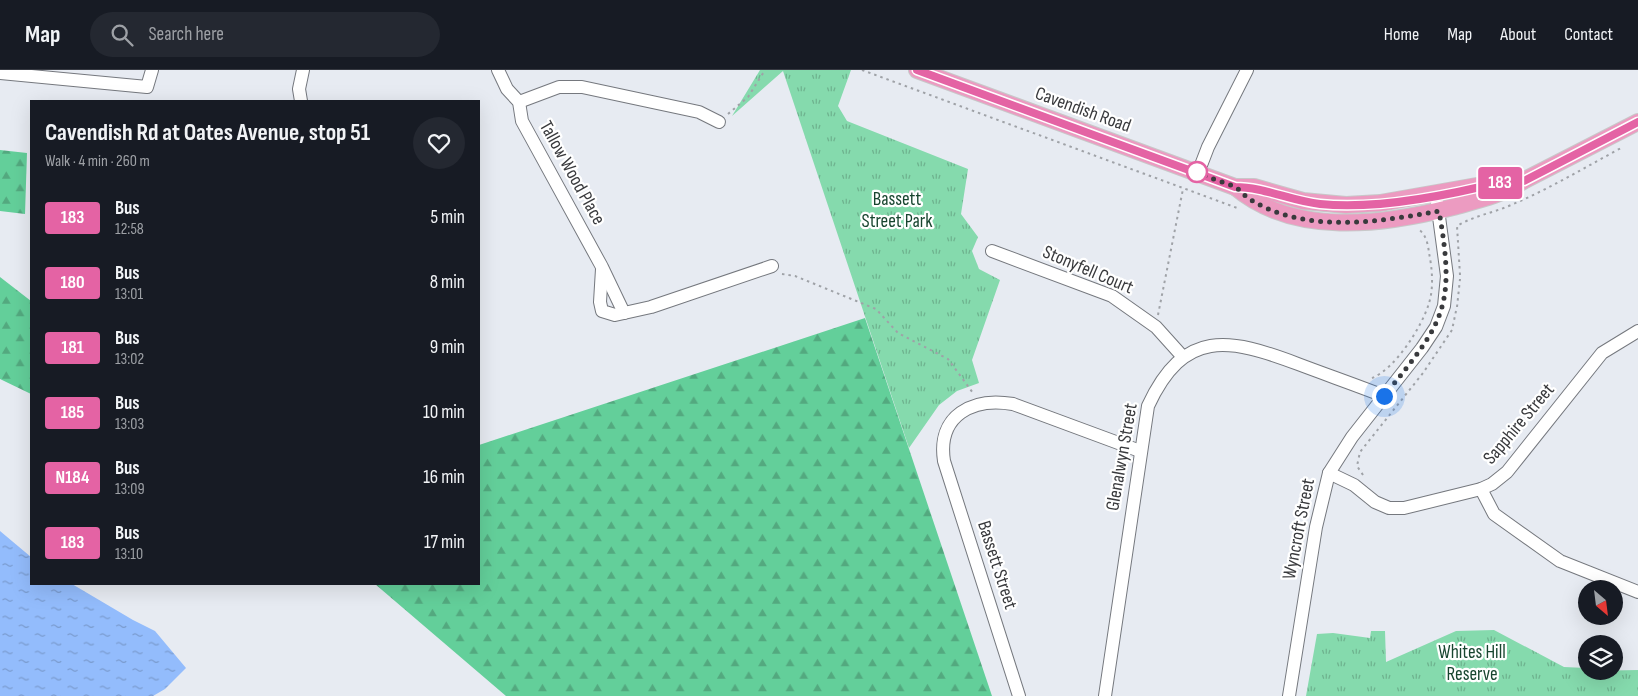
<!DOCTYPE html>
<meta charset="utf-8">
<style>
:root{--surface:#171b24;--page:#242831;--text:#f1f3f6;--muted:#9ea1a6;--line:#363941}
body{margin:0;font-family:"Sofia Sans Condensed",sans-serif;background:var(--page);color:var(--text);height:100vh;display:flex;flex-direction:column;font-size:19px;white-space:nowrap}
*{box-sizing:border-box;margin:0}
p{font-size:16px;color:var(--muted)}
.icon{flex:none;width:28px;height:28px;fill:none;stroke:currentColor;stroke-width:2;stroke-linecap:round;stroke-linejoin:round}
.map{position:relative;flex:1;overflow:hidden}
.side{position:absolute;left:30px;top:30px;width:450px;height:485px;display:flex;flex-direction:column;background:var(--surface);border-radius:0px;box-shadow:0 5px 20px #0002}
.side>*{flex:none}
.badge{padding:0 10px;border-radius:4px;font-size:18px;line-height:32px}
.needle{width:32px;rotate:152deg}
.tools{position:absolute;left:1578px;top:510px;display:grid;gap:10px}
.tools a{display:grid;place-items:center;width:45px;height:45px;border-radius:50%;background:var(--surface);box-shadow:0 5px 20px #0002;font-size:25px}
.you{position:absolute;width:25px;height:25px;margin:-12px;border:4px solid #fff;border-radius:50%;background:#1a73e8;box-shadow:0 0 0 8px #1a73e833}
.map>.badge{position:absolute;translate:-50% -50%;box-shadow:0 0 0 2px #fff}
.round{display:grid;place-items:center;flex:none;width:52px;height:52px;border-radius:26px;background:var(--page)}
.summary{display:flex;align-items:center;justify-content:space-between;height:85px;padding:0 15px}
h1{font-size:24px;font-weight:700;line-height:38px}
ul{padding:0;list-style:none}
li{display:flex;align-items:center;gap:15px;height:65px;padding:0 15px}
li div{flex:1}
li b{display:block;font-size:19px}
li em{font-style:normal}
li .badge{min-width:55px;font-weight:700;text-align:center}
header{display:flex;align-items:center;gap:30px;box-sizing:border-box;height:70px;padding:0 25px;background:var(--surface);border-bottom:1px solid var(--line)}
header strong{font-size:24px}
nav{display:flex;gap:28px;margin-inline-start:auto;font-size:18px}
.search{width:350px;height:45px;background:var(--page);display:flex;align-items:center;gap:12px;box-sizing:border-box;padding:0 18px;border-radius:28px;color:var(--muted);font-size:19px}
.map>svg:first-child{display:block}
</style>
<header>
<strong>Map</strong>
<div class="search"><svg class="icon" aria-label="search" viewBox="0 0 24 24"><circle cx="10" cy="10" r="6"/><path d="M15 15l6 6"/></svg>Search here</div>
<nav><a>Home</a><a>Map</a><a>About</a><a>Contact</a></nav>
</header>
<div class="map">
<svg width="1638" height="626" viewBox="0 0 1638 626">
<defs>
<pattern id="forest-firs" width="22" height="20" patternUnits="userSpaceOnUse" patternTransform="scale(1.25)"><rect width="22" height="20" fill="#63cf9a"/><path d="M5 1l3.5 6h-7zM16 11l3.5 6h-7z" fill="#53a97f"/></pattern>
<pattern id="park-tufts" width="24" height="20" patternUnits="userSpaceOnUse" patternTransform="scale(1.25)"><rect width="24" height="20" fill="#85daad"/><path d="M3 7l-1-3M5 7V3M7 7l1-3M15 17l-1-3M17 17v-4M19 17l1-3" fill="none" stroke="#6eb28e"/></pattern>
<pattern id="water-ripples" width="26" height="14" patternUnits="userSpaceOnUse" patternTransform="scale(1.25)"><rect width="26" height="14" fill="#93bcfc"/><path d="M2 4q2-2 4 0t4 0M15 11q2-2 4 0t4 0" fill="none" stroke="#799acd"/></pattern>
</defs>
<rect width="100%" height="100%" fill="#e7ebf2"/>
<!-- forest -->
<g fill="url(#forest-firs)">
<polygon points="0,80 27,83 25,144 0,141"/>
<polygon points="0,207 31,231 31,324 0,309"/>
<polygon points="865,248 992,626 506,626 375,514 479,514 479,375"/>
</g>
<!-- park -->
<g fill="url(#park-tufts)">
<polygon points="760,0 851,0 838,36 847,51 968,99 961,144 978,167 972,181 979,199 1000,210 972,290 979,313 957,321 939,335 909,378 783,1 732,46"/>
<polygon points="1494,560 1564,597 1586,598 1586,601 1638,600 1638,626 1306,626 1317,564 1333,563 1370,568 1371,561 1385,561 1386,592 1456,561"/>
</g>
<!-- water -->
<polygon fill="url(#water-ripples)" points="0,461 31,487 31,514 72,514 133,550 155,561 186,598 165,619 153,626 0,626"/>
<g fill="none" stroke-linecap="round" stroke-linejoin="round">
<!-- minor casing -->
<g stroke="#75787e" stroke-width="14">
<g id="minor">
<polyline points="498,0 507,19 519,32 522,51 602,197 624,243"/>
<polyline points="0,3 147,17 152,0"/>
<polyline points="301,31 299,19 303,0"/>
<polyline points="519,32 559,17 582,17 699,42 719,52"/>
<polyline points="1198,103 1208,77 1247,0"/>
<polyline points="992,181 1112,226 1156,257 1183,287"/>
<polyline points="602,199 600,232 602,241 615,245 651,237 772,196"/>
<polyline points="1329,403 1354,415 1375,432 1389,438 1404,438 1481,419 1492,414 1507,402 1602,283 1638,261"/>
<polyline points="1481,419 1494,444 1560,491 1638,522"/>
<path d="M1019,626L944,391C937,345 973,327 1013,334L1140,381"/>
<path d="M1105,626L1148,336C1184,258 1229,268 1298,294C1327,305 1356,315 1384,326"/>
<polyline points="1289,626 1316,457 1329,403 1352,367 1422,278 1436,257 1444,236 1447,206 1437,132"/>
</g>
</g>
<!-- major casing -->
<g stroke="#c8c8c9" stroke-width="18">
<g id="major">
<polyline points="917,0 1235,117 1254,117 1303,131 1346,135 1380,133 1505,111 1523,111"/>
<path d="M1235,117C1294,167 1383,155 1453,137C1478,130 1502,125 1523,111L1638,52"/>
</g>
</g>
<!-- path -->
<g stroke="#9fa2a7" stroke-width="2" stroke-dasharray="2.5 4" stroke-linecap="butt">
<polyline points="862,0 1240,139"/>
<polyline points="728,44 748,27 765,0"/>
<polyline points="782,204 795,206 876,239 898,263 948,289 973,323"/>
<path d="M1460,205L1457,156C1473,146 1493,143 1511,135C1549,119 1584,98 1621,78"/>
<polyline points="1457,237 1460,209"/>
<polyline points="1158,245 1183,119"/>
<path d="M1372,308C1395,299 1422,257 1429,233C1434,218 1432,197 1429,183C1428,174 1426,164 1418,159"/>
<polyline points="1363,405 1357,396 1360,382 1423,303 1452,260 1456,241"/>
</g>
<!-- minor -->
<use href="#minor" stroke="#fff" stroke-width="12"/>
<!-- major -->
<use href="#major" stroke="#ec9bc1" stroke-width="16"/>
</g>
<g fill="none" stroke-linecap="round" stroke-linejoin="round">
<!-- line casing -->
<g stroke="#fff" stroke-width="11">
<path id="line" d="M917,0L1235,117C1264,117 1291,131 1320,134C1377,140 1450,125 1505,111H1524L1638,52"/>
</g>
<!-- line -->
<use href="#line" stroke="#e463a4" stroke-width="8"/>
<!-- walk -->
<path stroke="#393a3d" stroke-width="5" stroke-dasharray="0 9" d="M1197,102C1208,108 1221,111 1233,116C1240,119 1244,126 1251,130C1307,164 1378,152 1439,141C1456,238 1444,252 1384,326"/>
</g>
<!-- markers -->
<circle fill="#fff" stroke="#e463a4" stroke-width="2.5" cx="1197" cy="102" r="10"/>
<g text-anchor="middle" dominant-baseline="central" stroke-width="4.5" stroke-linejoin="round" paint-order="stroke">
<!-- street labels -->
<g font-size="19" fill="#393a3d" stroke="#fff">
<text transform="translate(1083 40) rotate(20)">Cavendish Road</text>
<text transform="translate(572 103) rotate(61)">Tallow Wood Place</text>
<text transform="translate(1088 200) rotate(23)">Stonyfell Court</text>
<text transform="translate(1519 354) rotate(-50)">Sapphire Street</text>
<text transform="translate(1122 387) rotate(-80)">Glenalwyn Street</text>
<text transform="translate(1299 459) rotate(-79)">Wyncroft Street</text>
<text transform="translate(997 495) rotate(72)">Bassett Street</text>
</g>
<!-- park labels -->
<g font-size="19" fill="#17452f" stroke="#fff">
<text x="897" y="129">Bassett<tspan x="897" dy="22">Street Park</tspan></text>
<text x="1472" y="582">Whites Hill<tspan x="1472" dy="22">Reserve</tspan></text>
</g>
</g>
</svg>
<div class="tools">
<a><svg class="needle" viewBox="-14 -14 28 28"><path d="M0-13l5 13h-10z" fill="#e53935"/><path d="M0 13l5-13h-10z" fill="#9ea1a6"/></svg></a>
<a><svg class="icon" aria-label="layers" viewBox="0 0 24 24"><path d="M12 4l9 5-9 5-9-5zM3 14l9 5 9-5"/></svg></a>
</div>
<div class="you" style="left:1384px;top:326px"></div>
<b class="badge" style="left:1500px;top:113px;background:#e463a4;color:#fff">183</b>
<section class="side">
<div class="summary"><div><h1>Cavendish Rd at Oates Avenue, stop 51</h1><p>Walk · 4 min · 260 m</p></div><a class="round"><svg class="icon" aria-label="heart" viewBox="0 0 24 24"><path d="M12 20l-8-8c-3-5 5-10 8-4 3-6 11-1 8 4z"/></svg></a></div>
<ul>
<li><span class="badge" style="background:#e463a4;color:#fff">183</span><div><b>Bus</b><p>12:58</p></div><em>5 min</em></li>
<li><span class="badge" style="background:#e463a4;color:#fff">180</span><div><b>Bus</b><p>13:01</p></div><em>8 min</em></li>
<li><span class="badge" style="background:#e463a4;color:#fff">181</span><div><b>Bus</b><p>13:02</p></div><em>9 min</em></li>
<li><span class="badge" style="background:#e463a4;color:#fff">185</span><div><b>Bus</b><p>13:03</p></div><em>10 min</em></li>
<li><span class="badge" style="background:#e463a4;color:#fff">N184</span><div><b>Bus</b><p>13:09</p></div><em>16 min</em></li>
<li><span class="badge" style="background:#e463a4;color:#fff">183</span><div><b>Bus</b><p>13:10</p></div><em>17 min</em></li>
</ul>
</section>
</div>
